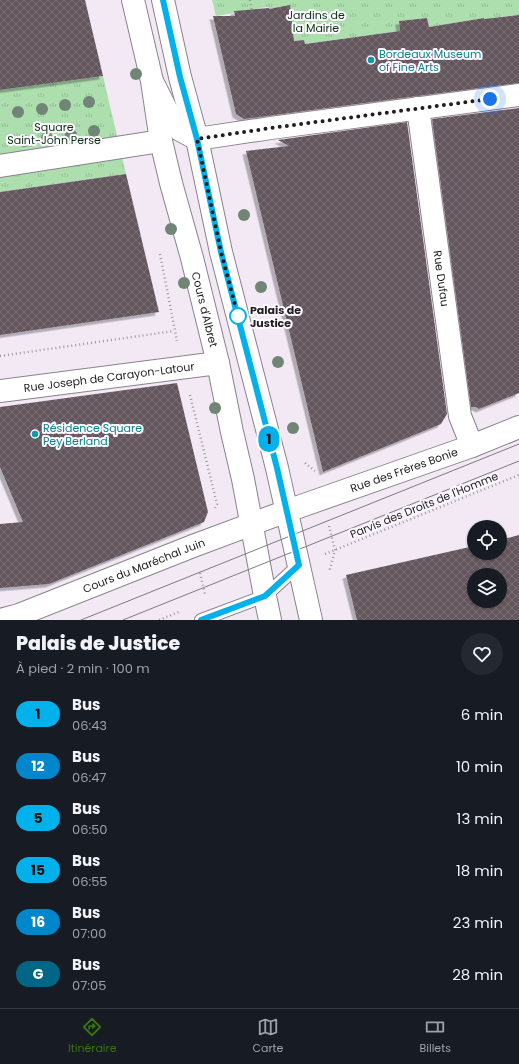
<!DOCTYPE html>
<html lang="fr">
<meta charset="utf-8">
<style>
:root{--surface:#171b24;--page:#242831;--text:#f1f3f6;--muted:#9ea1a6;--line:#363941;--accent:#36740e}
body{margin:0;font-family:Poppins,sans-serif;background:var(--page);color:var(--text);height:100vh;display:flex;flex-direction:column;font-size:15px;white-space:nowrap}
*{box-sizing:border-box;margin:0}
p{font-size:13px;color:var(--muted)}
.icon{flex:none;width:22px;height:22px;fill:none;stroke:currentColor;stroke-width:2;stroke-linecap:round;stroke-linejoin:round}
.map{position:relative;height:620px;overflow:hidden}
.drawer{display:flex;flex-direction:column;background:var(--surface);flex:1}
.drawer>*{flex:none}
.badge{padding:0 8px;border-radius:13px;font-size:14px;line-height:26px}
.tools{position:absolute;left:467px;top:520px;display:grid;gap:8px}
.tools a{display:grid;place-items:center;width:40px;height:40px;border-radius:50%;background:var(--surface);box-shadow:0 1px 3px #0004;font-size:20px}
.you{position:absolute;width:20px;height:20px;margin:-10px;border:3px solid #fff;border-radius:50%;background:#1a73e8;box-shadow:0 0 0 6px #1a73e833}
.map>.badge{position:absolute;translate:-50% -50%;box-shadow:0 0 0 2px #fff}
.round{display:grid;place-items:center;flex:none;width:42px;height:42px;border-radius:21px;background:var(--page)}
.head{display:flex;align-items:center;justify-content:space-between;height:68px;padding:0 16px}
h1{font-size:19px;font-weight:800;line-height:30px}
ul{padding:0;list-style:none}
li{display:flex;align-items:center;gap:12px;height:52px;padding:0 16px}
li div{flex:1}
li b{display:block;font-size:15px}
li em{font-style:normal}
li .badge{min-width:44px;font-weight:700;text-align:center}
.tabs{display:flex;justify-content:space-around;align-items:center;height:56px;border-top:1px solid var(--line);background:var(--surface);font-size:11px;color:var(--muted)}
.tabs a{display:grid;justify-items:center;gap:2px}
.tabs .selected{color:var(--accent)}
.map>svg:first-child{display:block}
</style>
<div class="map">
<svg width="519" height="620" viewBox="0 0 519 620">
<defs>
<pattern id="park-tufts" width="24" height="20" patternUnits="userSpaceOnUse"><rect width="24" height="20" fill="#addeae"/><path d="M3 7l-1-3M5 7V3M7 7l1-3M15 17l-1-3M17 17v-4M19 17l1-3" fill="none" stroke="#95be95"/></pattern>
<pattern id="building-cross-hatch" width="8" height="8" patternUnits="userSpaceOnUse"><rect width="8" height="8" fill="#64575c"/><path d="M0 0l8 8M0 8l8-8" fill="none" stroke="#7a7074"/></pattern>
<filter id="shadow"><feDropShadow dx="-3.5" dy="3.5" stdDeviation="0" flood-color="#0004"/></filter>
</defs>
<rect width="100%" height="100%" fill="#f2e9f5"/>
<!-- park -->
<g fill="url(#park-tufts)">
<polygon points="212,0 519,0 519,15 484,19 484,18 429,27 427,18 399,21 400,31 305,44 304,40 294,41 289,6 269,9 268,7 259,8 259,10 234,11 234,13 216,16"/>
<polygon points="103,76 126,174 0,192 0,90"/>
</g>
<!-- building -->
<g fill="url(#building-cross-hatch)" fill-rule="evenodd" filter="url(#shadow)">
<polygon points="0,0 85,0 103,76 0,90"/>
<polygon points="290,5 294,41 304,40 305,44 400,31 399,21 427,18 429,27 484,18 484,19 519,15 519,83 417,96 244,119 236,114 213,16 235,16 234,11 269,8 269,9"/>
<polygon points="519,108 519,393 479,409 476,407 471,407 432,119"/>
<polygon points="407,122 447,414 441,424 323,472 246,151 289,146 278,140"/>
<polygon points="126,174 159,312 0,335 0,192"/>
<polygon points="177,383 208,512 204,522 49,584 0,588 0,524 23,522 0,467 0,407"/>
<path d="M519,535V620H357L346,575L474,546V553H500V540ZM474,575H500V601H474Z"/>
</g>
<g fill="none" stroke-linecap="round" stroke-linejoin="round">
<!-- lane casing -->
<g stroke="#8a828d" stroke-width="14">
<polyline id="lane" points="201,620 265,596 299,565"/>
</g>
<!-- street casing -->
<g stroke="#8a828d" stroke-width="24">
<g id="street">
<polyline points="154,85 170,117 180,130 197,139 271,128 519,95"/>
<path id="s1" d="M418,108L460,416L472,446"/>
<polyline points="0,166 161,141"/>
<path id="s2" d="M0,391L218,363"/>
<path id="s3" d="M287,511L472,446L519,427"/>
</g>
</g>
<!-- secondary casing -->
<g stroke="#8a828d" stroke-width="24">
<g id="secondary">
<path id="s4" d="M133,0L152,81L161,141L171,183L192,258L218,363L232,432L243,479L265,596L270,620"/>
<polyline points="163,0 180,77 197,139 221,252 277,468 311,620"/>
<path id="s5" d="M0,620L19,615L193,546L287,511"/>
</g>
</g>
<!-- path -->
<g stroke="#9e97a0" stroke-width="2.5" stroke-dasharray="1 3" stroke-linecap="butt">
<polyline points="250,0 252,11"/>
<polyline points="160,254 177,341"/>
<polyline points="0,356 174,331"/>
<polyline points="190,395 217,504 215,508"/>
<polyline points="305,463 315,471"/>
<polyline points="329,526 335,550 330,569 331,572"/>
<polyline points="325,554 519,475"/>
<polyline points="200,573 205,594"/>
<polyline points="159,620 181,611"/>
</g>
<!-- lane -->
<use href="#lane" stroke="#fff" stroke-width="12"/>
<!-- street -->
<use href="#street" stroke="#fff" stroke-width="22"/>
<!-- secondary -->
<use href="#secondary" stroke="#fff" stroke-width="22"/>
<!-- tram -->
<g stroke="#7f7981" stroke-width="1">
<polyline points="81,620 519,444"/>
<polyline points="123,620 519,461"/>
</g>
</g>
<!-- trees -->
<g fill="#718576">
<circle cx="136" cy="74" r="6"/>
<circle cx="89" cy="102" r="6"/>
<circle cx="65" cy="105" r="6"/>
<circle cx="42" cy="109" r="6"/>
<circle cx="18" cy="112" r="6"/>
<circle cx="94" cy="131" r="6"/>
<circle cx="71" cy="135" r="6"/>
<circle cx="47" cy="138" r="6"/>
<circle cx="24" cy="141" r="6"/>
<circle cx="244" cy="215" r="6"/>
<circle cx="171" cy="229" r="6"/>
<circle cx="184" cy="283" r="6"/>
<circle cx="261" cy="287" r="6"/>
<circle cx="278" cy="362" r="6"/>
<circle cx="215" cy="408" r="6"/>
<circle cx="293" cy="428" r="6"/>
</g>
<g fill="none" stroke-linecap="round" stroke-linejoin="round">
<!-- line casing -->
<g stroke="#fff" stroke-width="9">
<polyline id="line" points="163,0 180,77 197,139 221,252 277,468 299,565 265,596 201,620"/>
</g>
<!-- line -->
<use href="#line" stroke="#00b1eb" stroke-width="6"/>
<!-- walk -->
<polyline stroke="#211e22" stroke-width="4" stroke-dasharray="0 7.2" points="238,316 239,320 221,252 197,139 271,128 490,99"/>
</g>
<!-- markers -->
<g fill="#0f9aa8" stroke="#fdf8ff" stroke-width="1.5">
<circle cx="371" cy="60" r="4"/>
<circle cx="35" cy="434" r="4"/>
</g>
<circle fill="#fff" stroke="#00b1eb" stroke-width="2" cx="238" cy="316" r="8"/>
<g text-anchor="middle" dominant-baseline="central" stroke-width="4" stroke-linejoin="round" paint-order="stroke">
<!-- park labels -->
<g font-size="11" fill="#08340f" stroke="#fdf8ff">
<text x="316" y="15">Jardins de<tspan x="316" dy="13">la Mairie</tspan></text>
<text x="54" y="127">Square<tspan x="54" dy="13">Saint-John Perse</tspan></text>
</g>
<!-- culture labels -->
<g font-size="11" fill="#0d838f" stroke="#fdf8ff" text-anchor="start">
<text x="379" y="54">Bordeaux Museum<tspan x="379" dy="13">of Fine Arts</tspan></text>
<text x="43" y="428">Résidence Square<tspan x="43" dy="13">Pey Berland</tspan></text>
</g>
<!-- street labels -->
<g font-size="11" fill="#211e22" stroke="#fdf8ff">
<text stroke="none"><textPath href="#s1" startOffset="172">Rue Dufau</textPath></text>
<text stroke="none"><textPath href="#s4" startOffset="318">Cours d'Albret</textPath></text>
<text stroke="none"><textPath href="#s2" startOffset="110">Rue Joseph de Carayon-Latour</textPath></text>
<text stroke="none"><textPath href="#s3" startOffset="124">Rue des Frères Bonie</textPath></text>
<text transform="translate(424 505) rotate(-22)">Parvis des Droits de l'Homme</text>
<text stroke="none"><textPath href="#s5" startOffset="154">Cours du Maréchal Juin</textPath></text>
</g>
<!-- stop labels -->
<g font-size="11" font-weight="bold" fill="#211e22" stroke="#fdf8ff" text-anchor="start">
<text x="250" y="310">Palais de<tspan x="250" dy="13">Justice</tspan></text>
</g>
</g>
</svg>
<div class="tools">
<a><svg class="icon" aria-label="locate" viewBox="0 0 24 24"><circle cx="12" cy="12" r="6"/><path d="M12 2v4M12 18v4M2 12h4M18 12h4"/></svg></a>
<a><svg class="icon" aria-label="layers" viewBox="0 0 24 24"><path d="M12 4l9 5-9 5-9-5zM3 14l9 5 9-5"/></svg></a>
</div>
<div class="you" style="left:490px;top:99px"></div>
<b class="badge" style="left:269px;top:439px;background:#00b1eb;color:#111">1</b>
</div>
<section class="drawer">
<div class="head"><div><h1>Palais de Justice</h1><p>À pied · 2 min · 100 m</p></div><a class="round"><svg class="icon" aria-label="heart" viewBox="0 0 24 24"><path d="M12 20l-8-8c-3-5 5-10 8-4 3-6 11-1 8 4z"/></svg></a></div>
<ul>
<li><span class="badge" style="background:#00b1eb;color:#111">1</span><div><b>Bus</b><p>06:43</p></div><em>6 min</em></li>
<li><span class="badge" style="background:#0086cb;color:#fff">12</span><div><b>Bus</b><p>06:47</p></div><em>10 min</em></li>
<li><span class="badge" style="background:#00b1eb;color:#111">5</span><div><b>Bus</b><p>06:50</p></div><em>13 min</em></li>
<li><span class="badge" style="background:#00b1eb;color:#111">15</span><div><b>Bus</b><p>06:55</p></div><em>18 min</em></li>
<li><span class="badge" style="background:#0086cb;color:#fff">16</span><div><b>Bus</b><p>07:00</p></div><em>23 min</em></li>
<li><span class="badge" style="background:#006685;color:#fff">G</span><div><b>Bus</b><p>07:05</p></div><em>28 min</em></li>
</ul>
</section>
<nav class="tabs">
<a class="selected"><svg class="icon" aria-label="directions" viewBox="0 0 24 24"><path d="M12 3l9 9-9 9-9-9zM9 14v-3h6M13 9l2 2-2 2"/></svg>Itinéraire</a>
<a><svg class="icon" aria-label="map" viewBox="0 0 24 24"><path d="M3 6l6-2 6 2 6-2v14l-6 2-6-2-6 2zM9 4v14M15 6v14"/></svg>Carte</a>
<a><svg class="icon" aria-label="tickets" viewBox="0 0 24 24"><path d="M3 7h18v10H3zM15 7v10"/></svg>Billets</a>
</nav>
